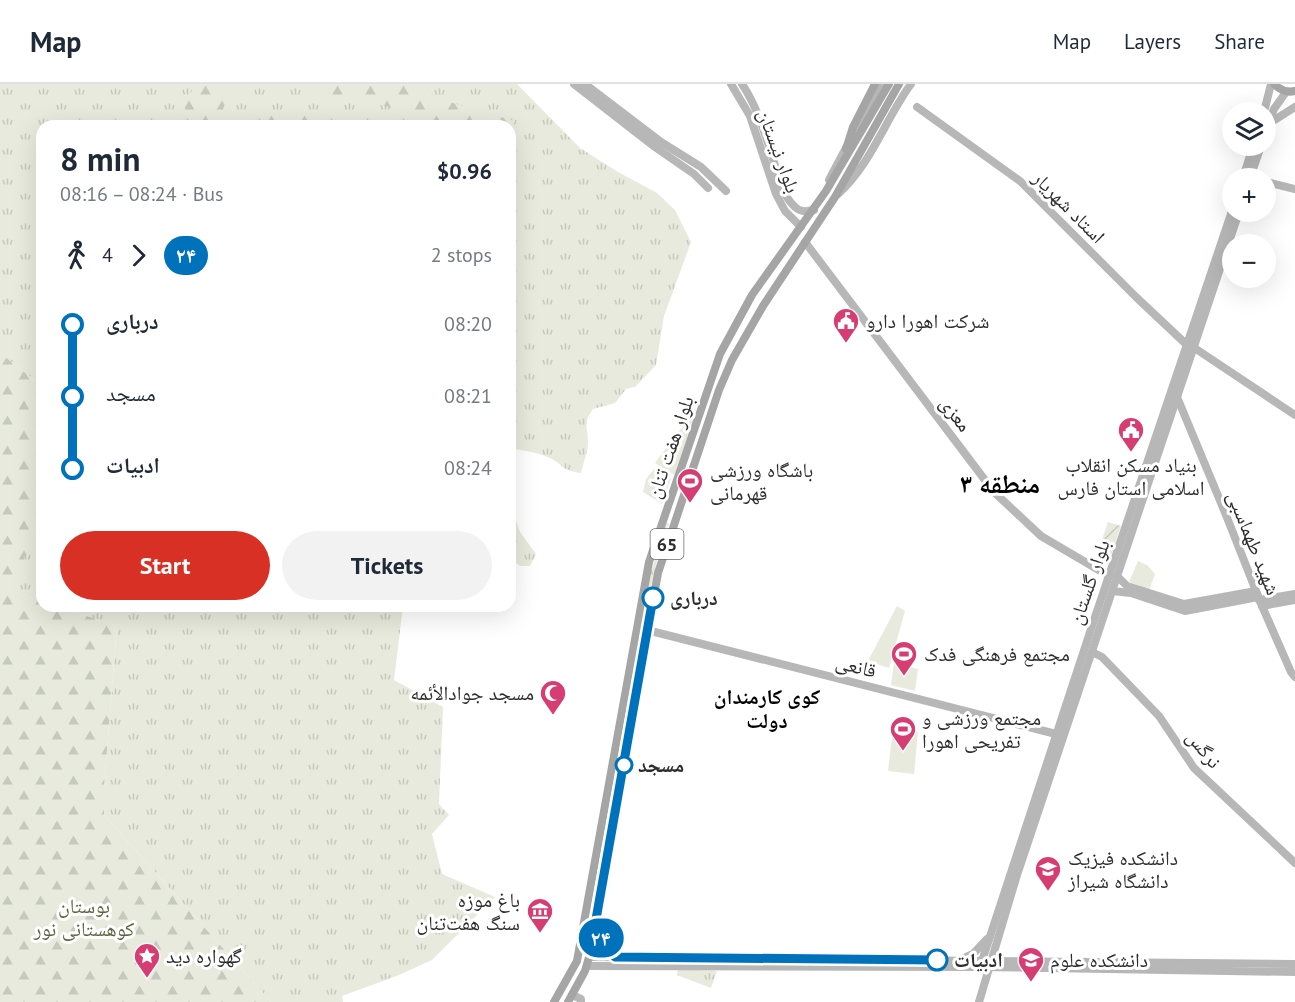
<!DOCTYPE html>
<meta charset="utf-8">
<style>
:root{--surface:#fff;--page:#f2f2f3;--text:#1f2937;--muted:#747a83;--line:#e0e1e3;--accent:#d93025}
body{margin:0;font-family:"PT Sans","Noto Naskh Arabic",sans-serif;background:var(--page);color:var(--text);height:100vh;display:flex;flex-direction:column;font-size:22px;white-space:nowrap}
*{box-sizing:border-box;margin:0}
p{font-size:20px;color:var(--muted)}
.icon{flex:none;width:33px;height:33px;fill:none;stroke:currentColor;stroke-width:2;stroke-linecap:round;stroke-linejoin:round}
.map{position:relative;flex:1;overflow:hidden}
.side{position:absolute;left:36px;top:36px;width:480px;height:492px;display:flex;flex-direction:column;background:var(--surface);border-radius:18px;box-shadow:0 6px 24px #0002}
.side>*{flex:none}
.badge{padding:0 12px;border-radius:20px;font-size:21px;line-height:39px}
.buttons{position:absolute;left:1222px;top:18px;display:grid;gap:12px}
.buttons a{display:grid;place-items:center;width:54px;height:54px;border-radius:50%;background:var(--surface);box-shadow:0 6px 24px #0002;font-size:30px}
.map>.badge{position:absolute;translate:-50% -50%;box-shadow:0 0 0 3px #fff}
.legs{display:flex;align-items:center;gap:9px;height:66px;padding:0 24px;font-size:20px}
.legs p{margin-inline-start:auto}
.summary{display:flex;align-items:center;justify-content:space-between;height:102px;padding:0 24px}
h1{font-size:33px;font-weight:600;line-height:45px}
.cta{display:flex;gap:12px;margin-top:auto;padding:12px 24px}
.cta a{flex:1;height:69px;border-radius:36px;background:var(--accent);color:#fff;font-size:24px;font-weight:600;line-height:69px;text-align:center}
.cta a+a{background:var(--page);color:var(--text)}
ul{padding:0 24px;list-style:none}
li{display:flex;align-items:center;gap:21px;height:72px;font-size:22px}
li i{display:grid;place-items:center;width:9px;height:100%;margin:0 8px;background:currentColor}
li i::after{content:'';width:15px;height:15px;margin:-8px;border:4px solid;border-radius:50%;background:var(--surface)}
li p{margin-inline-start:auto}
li:first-child i{background:linear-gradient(#0000 50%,currentColor 0)}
li:last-child i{background:linear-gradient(currentColor 50%,#0000 0)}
header{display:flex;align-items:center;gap:36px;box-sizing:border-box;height:84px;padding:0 30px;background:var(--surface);border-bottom:2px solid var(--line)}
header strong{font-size:28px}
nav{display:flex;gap:33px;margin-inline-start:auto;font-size:21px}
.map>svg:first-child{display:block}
</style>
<header>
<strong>Map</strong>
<nav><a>Map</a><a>Layers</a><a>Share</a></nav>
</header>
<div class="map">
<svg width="1295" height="918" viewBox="0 0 1295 918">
<defs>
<pattern id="grass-tufts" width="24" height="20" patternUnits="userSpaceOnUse" patternTransform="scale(1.5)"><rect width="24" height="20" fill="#e7eadc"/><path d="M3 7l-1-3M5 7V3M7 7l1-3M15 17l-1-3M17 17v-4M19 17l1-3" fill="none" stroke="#c6c9bd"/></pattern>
<pattern id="forest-firs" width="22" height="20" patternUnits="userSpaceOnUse" patternTransform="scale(1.5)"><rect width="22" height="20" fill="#e7eadc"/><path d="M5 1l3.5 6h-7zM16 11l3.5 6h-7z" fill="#c6c9bd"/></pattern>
<pattern id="garden-furrows" width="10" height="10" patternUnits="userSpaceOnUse" patternTransform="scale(1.5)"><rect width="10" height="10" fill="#e7eadc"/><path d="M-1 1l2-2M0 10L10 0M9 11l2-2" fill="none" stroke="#c6c9bd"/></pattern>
</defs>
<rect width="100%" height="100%" fill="#fff"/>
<!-- grass -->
<g fill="url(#grass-tufts)">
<path d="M0,0H517L580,64L618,88L657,109L675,126L691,158L664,232L656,281L635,303L626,305L615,319L593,325C583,340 587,340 588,356C589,366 583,379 581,389C561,386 566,383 552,375C539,368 524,367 510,364V42H42V302L0,269Z"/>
<polygon points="510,420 520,448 536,470 530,482 520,482 510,474"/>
<polygon points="42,427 42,517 11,507"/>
<polygon points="667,438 669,440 660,464 650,507 613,727 610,727 651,487"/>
<polygon points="57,522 403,522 394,596 443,623 439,720 449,731 432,750 442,790 495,813 432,876 399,891 342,912 343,918 271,918 104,731 104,703 117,542"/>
<polygon points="678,885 717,887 711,904 677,891"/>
</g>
<!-- forest -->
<g fill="url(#forest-firs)">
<polygon points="197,0 233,0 223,25 236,42 196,42 182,20"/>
<polygon points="309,0 410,0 446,17 515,37 510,50 510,42 430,42 396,25 358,14 321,10"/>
<polygon points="308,26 320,42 266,42 267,31 291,34"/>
<polygon points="0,269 42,302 42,427 12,507 42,517 42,522 57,522 117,542 104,703 104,731 271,918 0,918"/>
</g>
<!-- park -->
<g fill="#e7eadc">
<polygon points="696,331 674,391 655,379 678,348"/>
<polygon points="654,385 671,395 662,420 643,408 646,395"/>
<polygon points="1138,477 1147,481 1155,490 1149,506 1129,498"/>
<polygon points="897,522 905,527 889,584 868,577"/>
<polygon points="894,579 918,585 915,607 891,601"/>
<polygon points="893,645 918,648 914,690 888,687"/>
</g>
<!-- garden -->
<polygon fill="url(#garden-furrows)" points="1108,438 1121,442 1108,481 1095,476"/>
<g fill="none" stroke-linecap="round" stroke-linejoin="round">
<!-- secondary -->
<g stroke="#b7b7b7" stroke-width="8">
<polyline points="574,0 655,63 694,90 708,104"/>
<polyline points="585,0 661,58 701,83 726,107"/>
<polyline points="731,0 750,32 776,110 785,127 801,143"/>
<path d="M742,0C758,24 765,51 774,78C778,93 782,110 793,121C799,128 805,128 814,126"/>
<polyline points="917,23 1020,97 1136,213 1187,261"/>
<polyline points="1264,28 1271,0"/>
<polyline points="1268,40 1295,23"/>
<polyline points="1266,47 1274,25 1286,8"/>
<polyline points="852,54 882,0"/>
<polyline points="1243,94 1253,62"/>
<polyline points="1250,94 1261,62"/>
<polyline points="829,96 846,64"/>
<polyline points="1266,98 1295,105"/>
<path d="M838,110C870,82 886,34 911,0"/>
<polyline points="805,158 994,408 1041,452 1109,492"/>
<polyline points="1193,263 1295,331"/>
<polyline points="1177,313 1226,431 1262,522 1291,588 1295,593"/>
<polyline points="1117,492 1127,502 1184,520 1256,507"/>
<polyline points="1112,507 1131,509 1185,527 1258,513"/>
<polyline points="1259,516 1295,510"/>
<polyline points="1262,522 1295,516"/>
<polyline points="647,546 1056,650"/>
<polyline points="1092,568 1102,573 1159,632 1194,684 1295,779"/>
<polyline points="589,873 1295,880"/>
<polyline points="962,875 973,870 987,855"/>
<polyline points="587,882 980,883 1295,888"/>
<polyline points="980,883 1093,539 1233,124"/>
<polyline points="572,911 581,915 581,918"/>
<polyline points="979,918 1017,791 1239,128"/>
</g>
<!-- primary -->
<g stroke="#a5a5a5" stroke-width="8">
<path d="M1274,0C1280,6 1287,9 1295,7"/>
<polyline points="846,65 853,43 875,0"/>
<polyline points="596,841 604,861 615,873"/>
<polyline points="554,918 577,877 649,478 720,270 752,211 826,107 889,0"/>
<polyline points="568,918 585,887 589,873 658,489 719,306 732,276 763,222 835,113 899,0"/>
</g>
</g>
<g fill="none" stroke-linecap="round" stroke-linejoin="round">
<!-- line-1 casing -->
<g stroke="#fff" stroke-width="14">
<polyline id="line-1" points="653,514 595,841 604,861 615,873 937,876"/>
</g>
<!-- line-1 -->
<use href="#line-1" stroke="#0072bc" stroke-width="9"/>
</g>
<!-- icons -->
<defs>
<g id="civic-pin" transform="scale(1.35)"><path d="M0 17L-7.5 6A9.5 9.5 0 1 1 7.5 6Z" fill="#d63e73" stroke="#fff"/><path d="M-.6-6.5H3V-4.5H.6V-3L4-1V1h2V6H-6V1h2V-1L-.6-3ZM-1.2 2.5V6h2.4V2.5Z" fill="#fff"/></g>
<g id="stadium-pin" transform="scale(1.35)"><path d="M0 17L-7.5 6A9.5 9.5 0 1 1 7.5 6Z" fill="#d63e73" stroke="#fff"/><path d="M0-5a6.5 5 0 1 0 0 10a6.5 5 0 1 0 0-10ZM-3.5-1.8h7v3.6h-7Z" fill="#fff"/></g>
<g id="mosque-pin" transform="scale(1.35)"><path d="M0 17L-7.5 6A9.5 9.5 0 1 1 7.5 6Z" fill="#d63e73" stroke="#fff"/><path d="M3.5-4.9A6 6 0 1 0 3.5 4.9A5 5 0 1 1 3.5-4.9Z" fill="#fff"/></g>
<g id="university-pin" transform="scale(1.35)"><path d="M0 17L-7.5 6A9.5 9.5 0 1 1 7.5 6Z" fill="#d63e73" stroke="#fff"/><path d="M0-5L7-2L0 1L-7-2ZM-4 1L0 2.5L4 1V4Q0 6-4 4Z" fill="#fff"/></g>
<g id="museum-pin" transform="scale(1.35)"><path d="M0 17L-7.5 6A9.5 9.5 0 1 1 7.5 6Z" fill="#d63e73" stroke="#fff"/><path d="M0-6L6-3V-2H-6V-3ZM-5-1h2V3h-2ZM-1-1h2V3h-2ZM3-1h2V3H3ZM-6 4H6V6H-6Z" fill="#fff"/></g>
<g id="sight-pin" transform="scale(1.35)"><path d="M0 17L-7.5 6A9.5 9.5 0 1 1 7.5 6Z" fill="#d63e73" stroke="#fff"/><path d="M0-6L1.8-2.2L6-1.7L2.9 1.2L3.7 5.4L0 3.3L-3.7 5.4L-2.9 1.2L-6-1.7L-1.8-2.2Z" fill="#fff"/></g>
</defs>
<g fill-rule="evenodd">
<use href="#civic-pin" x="846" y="237"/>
<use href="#civic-pin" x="1131" y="346"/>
<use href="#stadium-pin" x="690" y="397"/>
<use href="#stadium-pin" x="904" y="570"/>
<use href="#mosque-pin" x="553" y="609"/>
<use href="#stadium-pin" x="903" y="645"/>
<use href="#university-pin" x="1048" y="785"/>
<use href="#museum-pin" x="540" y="827"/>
<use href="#sight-pin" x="147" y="872"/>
<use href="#university-pin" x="1031" y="876"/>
</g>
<!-- markers -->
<g fill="#fff" stroke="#0072bc" stroke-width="3">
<circle cx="653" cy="514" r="10"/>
<circle cx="624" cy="681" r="8"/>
<circle cx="937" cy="876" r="10"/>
</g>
<g text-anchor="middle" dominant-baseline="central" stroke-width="6" stroke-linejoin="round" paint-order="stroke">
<!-- shield labels -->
<rect fill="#fff" stroke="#6c6c6c" stroke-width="1.5" x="650.5" y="445" width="33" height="30" rx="4.5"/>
<g font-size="18" font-weight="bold" fill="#2d2d2d">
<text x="667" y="460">65</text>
</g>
<!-- street labels -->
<g font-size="20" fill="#2d2d2d" stroke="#fff">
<text transform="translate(779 67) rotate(70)">بلوار نیستان</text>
<text transform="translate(1069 123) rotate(45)">استاد شهریار</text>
<text transform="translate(956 330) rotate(53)">معزی</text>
<text transform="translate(670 363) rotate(-71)">بلوار هفت تنان</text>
<text transform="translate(1254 459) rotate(68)">شهید طهماسبی</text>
<text transform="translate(1089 498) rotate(-71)">بلوار گلستان</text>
<text transform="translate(856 582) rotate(14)">قانعی</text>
<text transform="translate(1204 665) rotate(51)">نرگس</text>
</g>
<!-- poi labels -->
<g font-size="20" fill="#2d2d2d" stroke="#fff" text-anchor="start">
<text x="866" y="237">شرکت اهورا دارو</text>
<text x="1131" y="381" text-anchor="middle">بنیاد مسکن انقلاب<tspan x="1131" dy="23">اسلامی استان فارس</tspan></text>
<text x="710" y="386">باشگاه ورزشی<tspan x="710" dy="23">قهرمانی</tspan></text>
<text x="924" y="570">مجتمع فرهنگی فدک</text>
<text x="534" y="609" text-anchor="end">مسجد جوادالأئمه</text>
<text x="922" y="634">مجتمع ورزشی و<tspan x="922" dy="23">تفریحی اهورا</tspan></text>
<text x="1068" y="774">دانشکده فیزیک<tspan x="1068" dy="23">دانشگاه شیراز</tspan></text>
<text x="520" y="816" text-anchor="end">باغ‌ موزه<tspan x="520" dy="23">سنگ هفت‌تنان</tspan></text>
<text x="166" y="872">گهواره دید</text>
<text x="1050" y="876">دانشکده علوم</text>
</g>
<!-- stop labels -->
<g font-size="20" font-weight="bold" fill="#2d2d2d" stroke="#fff" text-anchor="start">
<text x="670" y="514">درباری</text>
<text x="638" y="681">مسجد</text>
<text x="954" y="876">ادبیات</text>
</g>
<!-- park labels -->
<g font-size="20" fill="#5b653f" stroke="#fff">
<text x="84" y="822">بوستان<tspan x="84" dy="23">کوهستانی نور</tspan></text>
</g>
<!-- neighbourhood labels -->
<g font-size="21" font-weight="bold" fill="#000" stroke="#fff">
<text x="767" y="612">کوی کارمندان<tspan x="767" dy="24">دولت</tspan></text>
</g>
<!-- district labels -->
<g font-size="26" font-weight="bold" fill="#000" stroke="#fff">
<text x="1000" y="399">منطقه ۳</text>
</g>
</g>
</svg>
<div class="buttons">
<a><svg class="icon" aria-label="layers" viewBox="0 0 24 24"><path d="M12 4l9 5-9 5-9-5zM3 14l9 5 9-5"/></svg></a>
<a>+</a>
<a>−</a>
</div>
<b class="badge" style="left:601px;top:854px;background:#0072bc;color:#fff">۲۴</b>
<section class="side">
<div class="summary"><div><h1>8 min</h1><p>08:16 – 08:24 · Bus</p></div><b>$0.96</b></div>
<div class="legs"><svg class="icon" aria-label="walk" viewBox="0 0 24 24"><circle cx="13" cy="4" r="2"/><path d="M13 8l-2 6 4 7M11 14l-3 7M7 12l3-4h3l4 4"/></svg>4<svg class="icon" aria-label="forward" viewBox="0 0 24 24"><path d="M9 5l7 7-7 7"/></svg><b class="badge" style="background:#0072bc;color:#fff">۲۴</b><p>2 stops</p></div>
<ul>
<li><i style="color:#0072bc"></i><b>درباری</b><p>08:20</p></li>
<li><i style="color:#0072bc"></i><span>مسجد</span><p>08:21</p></li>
<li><i style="color:#0072bc"></i><b>ادبیات</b><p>08:24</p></li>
</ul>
<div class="cta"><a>Start</a><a>Tickets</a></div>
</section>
</div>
